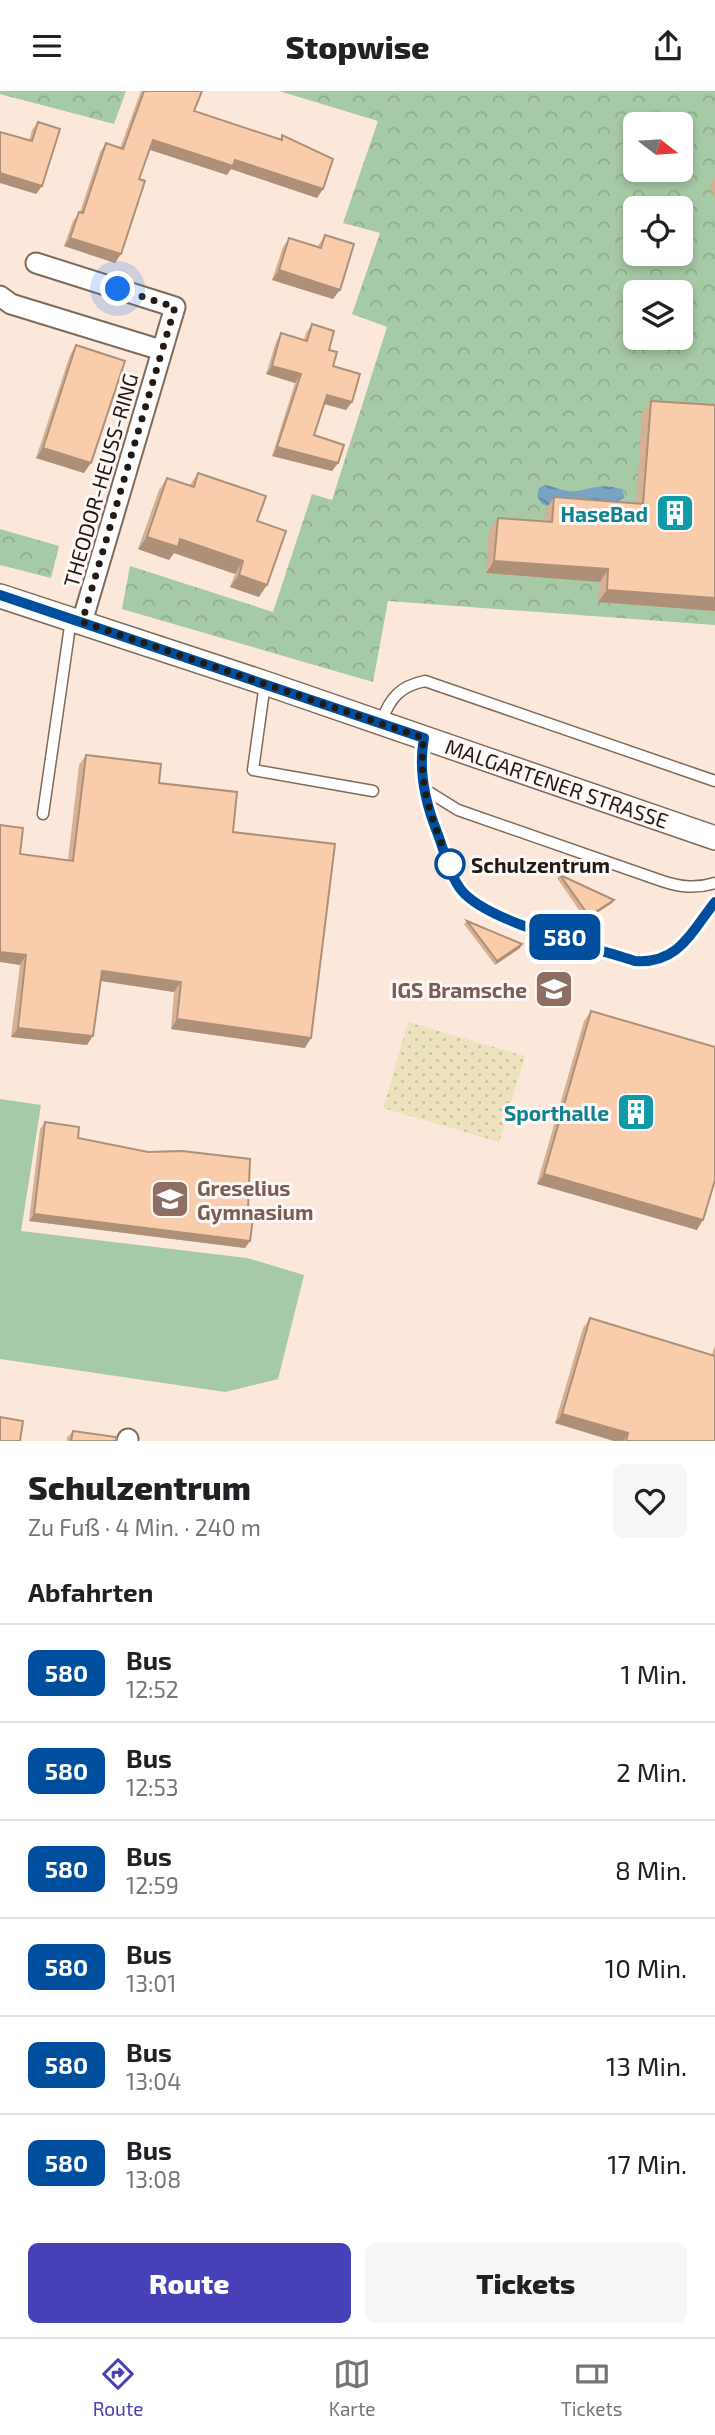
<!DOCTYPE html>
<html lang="de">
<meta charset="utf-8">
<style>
:root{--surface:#fff;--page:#f6f6f6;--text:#202124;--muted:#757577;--line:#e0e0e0;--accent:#4840b7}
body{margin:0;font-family:"Exo 2",sans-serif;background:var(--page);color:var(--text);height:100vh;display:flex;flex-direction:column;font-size:26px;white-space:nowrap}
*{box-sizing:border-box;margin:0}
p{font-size:23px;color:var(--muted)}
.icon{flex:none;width:38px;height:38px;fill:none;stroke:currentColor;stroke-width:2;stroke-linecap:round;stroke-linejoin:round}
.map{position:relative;height:1350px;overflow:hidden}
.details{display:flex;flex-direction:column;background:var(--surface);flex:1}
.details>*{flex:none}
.badge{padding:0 14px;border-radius:10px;font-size:24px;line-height:46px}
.needle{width:46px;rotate:107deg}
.tools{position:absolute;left:623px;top:21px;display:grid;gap:14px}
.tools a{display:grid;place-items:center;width:70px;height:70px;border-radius:10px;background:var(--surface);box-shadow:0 4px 10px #0003;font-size:35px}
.you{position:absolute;width:35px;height:35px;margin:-18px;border:5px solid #fff;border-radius:50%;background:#1a73e8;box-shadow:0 0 0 10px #1a73e833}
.map>.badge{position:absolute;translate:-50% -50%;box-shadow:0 0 0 4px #fff}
h2{padding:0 28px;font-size:26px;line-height:63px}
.round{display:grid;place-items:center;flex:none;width:74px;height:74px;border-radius:10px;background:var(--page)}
.summary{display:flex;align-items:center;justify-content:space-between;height:119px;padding:0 28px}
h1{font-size:33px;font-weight:800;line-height:52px}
.primary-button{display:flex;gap:14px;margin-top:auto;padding:14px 28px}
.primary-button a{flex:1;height:80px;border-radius:10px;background:var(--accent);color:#fff;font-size:28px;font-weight:800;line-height:80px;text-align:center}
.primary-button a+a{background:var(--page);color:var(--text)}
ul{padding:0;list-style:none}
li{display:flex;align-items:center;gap:21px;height:98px;padding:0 28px;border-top:2px solid var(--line)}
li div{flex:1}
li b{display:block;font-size:26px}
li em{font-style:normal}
li .badge{min-width:77px;font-weight:700;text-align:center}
header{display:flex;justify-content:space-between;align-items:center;height:91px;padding:0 28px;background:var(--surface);font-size:32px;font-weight:800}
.tabs{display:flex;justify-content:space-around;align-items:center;height:98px;border-top:2px solid var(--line);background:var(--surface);font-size:19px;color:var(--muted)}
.tabs a{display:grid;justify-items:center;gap:4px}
.tabs .selected{color:var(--accent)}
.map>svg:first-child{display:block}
</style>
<header><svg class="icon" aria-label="menu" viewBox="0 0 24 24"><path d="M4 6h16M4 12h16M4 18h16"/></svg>Stopwise<svg class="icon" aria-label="share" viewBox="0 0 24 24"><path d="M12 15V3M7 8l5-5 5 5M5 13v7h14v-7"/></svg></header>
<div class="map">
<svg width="715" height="1350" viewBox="0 0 715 1350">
<defs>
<pattern id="forest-crowns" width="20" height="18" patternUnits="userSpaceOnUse" patternTransform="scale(1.75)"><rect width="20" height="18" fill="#a6c9a6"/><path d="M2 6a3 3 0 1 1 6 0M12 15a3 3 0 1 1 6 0" fill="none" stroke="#8fac8e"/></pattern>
<pattern id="sand-dots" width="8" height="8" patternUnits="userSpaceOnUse" patternTransform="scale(1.75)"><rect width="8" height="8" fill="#ece3be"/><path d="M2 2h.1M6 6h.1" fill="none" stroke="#cac2a2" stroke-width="1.8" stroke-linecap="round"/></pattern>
<pattern id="water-waves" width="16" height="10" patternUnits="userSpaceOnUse" patternTransform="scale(1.75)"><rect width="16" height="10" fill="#79a3c4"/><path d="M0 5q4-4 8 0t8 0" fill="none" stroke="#63849e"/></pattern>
</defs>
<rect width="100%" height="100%" fill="#fbe8da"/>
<!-- grass -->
<polygon fill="#a6c9a6" points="0,1008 41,1014 21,1140 247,1167 304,1184 278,1288 225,1301 0,1268"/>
<!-- forest -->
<g fill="url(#forest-crowns)" fill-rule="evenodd">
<polygon points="0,0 126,0 114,33 0,3"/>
<path d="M279,0H715V534L388,510L373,591L122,518L130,475L273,521L312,403L332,409L387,236L352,223L380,142L343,132L378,30ZM635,33H681V79H635ZM635,117H681V163H635ZM635,201H681V247H635Z"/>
<polygon points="0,438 59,455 51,487 0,474"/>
</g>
<!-- sand -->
<polygon fill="url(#sand-dots)" points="408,931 525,965 499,1051 383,1017"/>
<!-- water -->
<path fill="url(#water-waves)" d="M545,394C553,395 560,399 568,400C586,402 597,390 621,398L625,406L616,411L601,410L551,416L542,413L537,405L539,397Z"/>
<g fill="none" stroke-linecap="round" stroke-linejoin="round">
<!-- service casing -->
<g stroke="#7f6a5b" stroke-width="13">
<g id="service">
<polyline points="265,592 253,679 373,700"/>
<path d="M381,631C390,607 400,595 425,590L715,690"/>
<path d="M423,647C418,679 425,711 437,742C444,759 450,787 462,801C489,832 593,856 635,870C678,874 692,841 715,811"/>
<path d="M424,698L458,719L662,790C680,796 696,798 715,792"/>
<polyline points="43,723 71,528"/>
</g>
</g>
<!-- minor casing -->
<g stroke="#7f6a5b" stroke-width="23">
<g id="minor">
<polyline points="36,172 175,216 82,531"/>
<polyline points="0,205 11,213 161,259"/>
<polyline points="127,1350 128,1348"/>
</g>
</g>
<!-- tertiary casing -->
<g stroke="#7f6a5b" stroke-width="26">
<polyline id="tertiary" points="0,505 265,592 715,747"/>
</g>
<!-- service -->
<use href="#service" stroke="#fff" stroke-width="10"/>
<!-- minor -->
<use href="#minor" stroke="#fff" stroke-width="19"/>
<!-- tertiary -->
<use href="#tertiary" stroke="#fff" stroke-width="23"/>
</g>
<!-- wall -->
<g fill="#d6b094">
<polygon points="141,0 202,0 194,20 280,48 282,44 323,98 317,107 231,78 227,84 150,58 139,88 115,172 64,155 73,130 80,121 100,61 106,52 120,57"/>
<polygon points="38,31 42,95 36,103 29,50 32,39"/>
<polygon points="715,87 715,109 710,94"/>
<polygon points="325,144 333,208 272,189 283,156 289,147 318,155"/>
<polygon points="312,233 329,259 333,275 352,311 346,319 324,313 314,344 338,372 332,380 272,365 295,292 266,283 276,251 281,242 304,249 306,242"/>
<polygon points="76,254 84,382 36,367 70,264"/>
<polygon points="651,310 715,520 598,511 600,491 486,482 489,439 498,427 545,430 545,419 554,406 636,413 642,322"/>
<polygon points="198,382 257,430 259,506 230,496 235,483 174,462 169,469 138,458 159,399 167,387 190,394"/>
<polygon points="86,664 159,692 233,741 305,957 171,938 174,901 100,890 87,954 11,946 20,874 20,763 68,769 79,674"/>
<polygon points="560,784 614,809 612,812 586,829 557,787"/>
<polygon points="467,830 520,857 495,874 464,833"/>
<polygon points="591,920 697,1139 537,1093 584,930"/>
<polygon points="45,1031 78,1047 248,1119 250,1150 245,1157 29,1130 40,1038"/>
<polygon points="590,1227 712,1264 715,1254 715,1350 614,1350 555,1332 583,1237"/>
<polygon points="73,1340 116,1350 67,1350 67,1347"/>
</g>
<!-- shaded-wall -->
<g fill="#ae9078">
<polygon points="153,49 235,69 323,98 317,107 231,78 227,84 147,58"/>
<polygon points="0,82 42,95 36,103 0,92"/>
<polygon points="70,147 121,163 115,172 64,155"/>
<polygon points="279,179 340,199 333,208 272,189"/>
<polygon points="272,275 301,283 295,292 266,283"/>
<polygon points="327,304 352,311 346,319 321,312"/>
<polygon points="277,356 338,372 332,380 272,365"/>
<polygon points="43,357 91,372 84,382 36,367"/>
<polygon points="147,446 180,448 243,470 235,483 174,462 169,469 138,458"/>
<polygon points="494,470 608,478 600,491 486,482"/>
<polygon points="239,484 267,494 259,506 230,496"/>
<polygon points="607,499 715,507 715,520 598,511"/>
<polygon points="614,809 612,812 586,829 589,825"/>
<polygon points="522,853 520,857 495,874 497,870"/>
<polygon points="0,861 26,864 20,874 0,871"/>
<polygon points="102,880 181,891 174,901 95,889"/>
<polygon points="177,928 311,947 305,957 171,938"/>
<polygon points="18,937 93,945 87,954 11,946"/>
<polygon points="544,1083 703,1129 697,1139 537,1093"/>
<polygon points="34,1123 250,1150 245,1157 29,1130"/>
<polygon points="562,1323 628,1342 623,1350 614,1350 555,1332"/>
</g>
<!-- building -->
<g fill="#f9cdac" stroke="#ae9078" stroke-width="2">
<polygon points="144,0 202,0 194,20 282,49 282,44 333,68 323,98 235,69 233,75 153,49 139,88 145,90 121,163 70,147 79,121 83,122 106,52 123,58"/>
<polygon points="38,31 60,38 42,95 0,82 0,41 32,50"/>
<polygon points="325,144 354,153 340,199 279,179 289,147 321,157"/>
<polygon points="312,233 334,240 329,259 337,261 333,275 360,283 352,311 327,304 314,344 344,354 338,372 277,356 301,283 272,275 281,242 307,250"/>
<polygon points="76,254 125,270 91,372 43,357"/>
<polygon points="651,310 715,314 715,507 607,499 608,478 494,470 498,427 552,431 554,406 643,413"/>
<polygon points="198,382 266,405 257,430 286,440 267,494 239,484 243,470 180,448 178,456 147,446 167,387 194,396"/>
<polygon points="86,664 161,673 159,692 237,701 233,741 335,753 311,947 177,928 181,891 102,880 93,945 18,937 26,864 0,861 0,734 23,737 20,763 73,770"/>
<polygon points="560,784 614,809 589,825"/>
<polygon points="467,830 522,853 497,870"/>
<polygon points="591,920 715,956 715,1089 703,1129 544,1083"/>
<polygon points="45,1031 79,1036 78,1047 148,1061 182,1060 250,1068 248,1119 254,1119 250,1150 34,1123"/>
<polygon points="590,1227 715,1265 715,1350 626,1350 628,1342 562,1323"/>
<polygon points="0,1326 23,1330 20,1350 0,1350"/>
<polygon points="73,1340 116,1346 116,1350 71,1350"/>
</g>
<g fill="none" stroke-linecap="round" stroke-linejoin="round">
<!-- line casing -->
<g stroke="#fff" stroke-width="16">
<path id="line" d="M0,504L424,647C418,679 425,711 437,741C444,759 450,786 462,800C489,832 593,856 635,870C679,873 691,841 715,811"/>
</g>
<!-- line -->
<use href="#line" stroke="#004e9e" stroke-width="10"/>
<!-- walk -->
<path stroke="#231a14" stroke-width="7" stroke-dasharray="0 12.6" d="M118,198L175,216L82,531L424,647C416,692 434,734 451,776L450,773"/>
</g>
<!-- icons -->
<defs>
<g id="building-square" transform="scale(2.0125)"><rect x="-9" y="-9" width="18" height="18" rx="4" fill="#0f9aa8" stroke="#fdf8f5"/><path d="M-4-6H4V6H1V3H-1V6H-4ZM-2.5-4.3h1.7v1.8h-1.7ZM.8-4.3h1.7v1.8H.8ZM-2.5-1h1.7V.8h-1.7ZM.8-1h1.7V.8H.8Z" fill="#fff"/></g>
<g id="school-square" transform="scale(2.0125)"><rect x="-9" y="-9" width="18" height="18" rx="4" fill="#8d6e63" stroke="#fdf8f5"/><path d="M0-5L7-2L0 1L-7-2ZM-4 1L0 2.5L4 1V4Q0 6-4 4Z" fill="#fff"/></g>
</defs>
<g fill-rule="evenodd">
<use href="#building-square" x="675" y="422"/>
<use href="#school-square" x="554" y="898"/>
<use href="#building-square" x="636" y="1021"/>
<use href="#school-square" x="170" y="1108"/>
</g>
<!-- markers -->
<circle fill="#fff" stroke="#004e9e" stroke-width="3.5" cx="450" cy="773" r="14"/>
<g text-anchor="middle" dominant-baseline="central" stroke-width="6" stroke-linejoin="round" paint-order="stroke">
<!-- street labels -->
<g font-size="21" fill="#231a14" stroke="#fdf8f5">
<text transform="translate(100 389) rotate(-74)">THEODOR-HEUSS-RING</text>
<text transform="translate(557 692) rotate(19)">MALGARTENER STRASSE</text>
</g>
<!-- culture labels -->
<g font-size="21" font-weight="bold" fill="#0d838f" stroke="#fdf8f5" text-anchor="end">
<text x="648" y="422">HaseBad</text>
<text x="609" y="1021">Sporthalle</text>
</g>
<!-- stop labels -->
<g font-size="21" font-weight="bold" fill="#231a14" stroke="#fdf8f5" text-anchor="start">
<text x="471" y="773">Schulzentrum</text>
</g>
<!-- education labels -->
<g font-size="21" font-weight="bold" fill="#785e54" stroke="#fdf8f5" text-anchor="end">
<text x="527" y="898">IGS Bramsche</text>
<text x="197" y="1096" text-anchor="start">Greselius<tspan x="197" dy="24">Gymnasium</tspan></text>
</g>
</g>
</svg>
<div class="tools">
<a><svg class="needle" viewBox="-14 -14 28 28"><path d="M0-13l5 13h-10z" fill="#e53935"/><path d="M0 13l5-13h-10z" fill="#757577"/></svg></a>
<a><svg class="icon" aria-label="locate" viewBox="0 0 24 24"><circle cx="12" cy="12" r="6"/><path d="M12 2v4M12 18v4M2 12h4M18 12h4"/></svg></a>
<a><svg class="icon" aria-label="layers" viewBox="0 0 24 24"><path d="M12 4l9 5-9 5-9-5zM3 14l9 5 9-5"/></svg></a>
</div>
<div class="you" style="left:118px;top:198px"></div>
<b class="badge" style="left:565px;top:846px;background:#004e9e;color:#fff">580</b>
</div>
<section class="details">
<div class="summary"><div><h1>Schulzentrum</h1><p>Zu Fuß · 4 Min. · 240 m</p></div><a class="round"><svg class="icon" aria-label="heart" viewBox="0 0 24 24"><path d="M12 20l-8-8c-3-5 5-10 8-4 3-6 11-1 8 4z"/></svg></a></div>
<h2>Abfahrten</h2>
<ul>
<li><span class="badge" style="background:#004e9e;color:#fff">580</span><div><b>Bus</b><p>12:52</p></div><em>1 Min.</em></li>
<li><span class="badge" style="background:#004e9e;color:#fff">580</span><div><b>Bus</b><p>12:53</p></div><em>2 Min.</em></li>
<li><span class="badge" style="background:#004e9e;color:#fff">580</span><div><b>Bus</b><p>12:59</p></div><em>8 Min.</em></li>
<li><span class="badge" style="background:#004e9e;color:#fff">580</span><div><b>Bus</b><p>13:01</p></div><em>10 Min.</em></li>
<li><span class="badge" style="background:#004e9e;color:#fff">580</span><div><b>Bus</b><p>13:04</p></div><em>13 Min.</em></li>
<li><span class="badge" style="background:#004e9e;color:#fff">580</span><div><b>Bus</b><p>13:08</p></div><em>17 Min.</em></li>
</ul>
<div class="primary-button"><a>Route</a><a>Tickets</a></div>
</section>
<nav class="tabs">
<a class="selected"><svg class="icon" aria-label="directions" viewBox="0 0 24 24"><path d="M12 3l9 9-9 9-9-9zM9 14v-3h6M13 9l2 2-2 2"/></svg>Route</a>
<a><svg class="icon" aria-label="map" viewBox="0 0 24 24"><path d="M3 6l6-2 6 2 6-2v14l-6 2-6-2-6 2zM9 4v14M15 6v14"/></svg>Karte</a>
<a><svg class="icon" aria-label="tickets" viewBox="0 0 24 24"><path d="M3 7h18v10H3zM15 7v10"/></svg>Tickets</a>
</nav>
